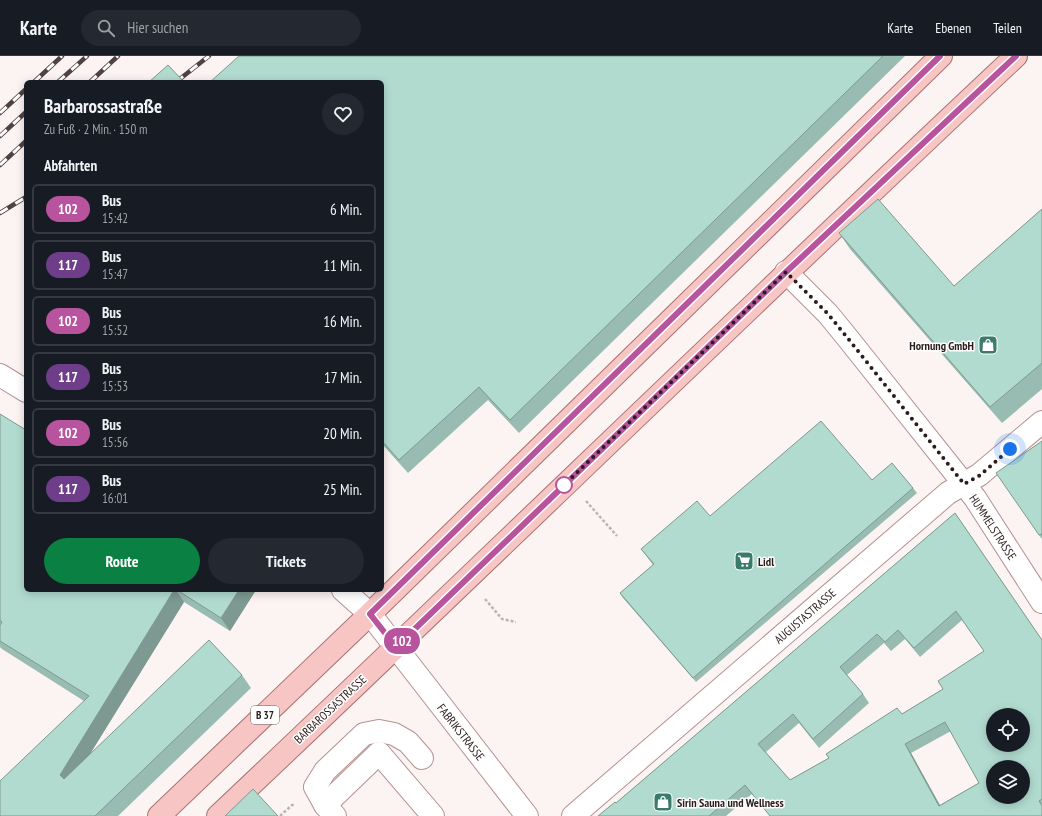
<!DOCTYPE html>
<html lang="de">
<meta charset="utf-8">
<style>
:root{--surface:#171b24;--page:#242831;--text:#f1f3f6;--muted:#9ea1a6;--line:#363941;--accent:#0b8043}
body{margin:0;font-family:"PT Sans Narrow",sans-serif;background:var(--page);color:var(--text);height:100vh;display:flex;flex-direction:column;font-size:15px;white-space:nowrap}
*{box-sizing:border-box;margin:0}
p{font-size:13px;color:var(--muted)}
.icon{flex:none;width:22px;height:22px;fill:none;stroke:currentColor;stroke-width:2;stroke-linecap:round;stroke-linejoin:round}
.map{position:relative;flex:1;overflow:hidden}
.panel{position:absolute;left:24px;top:24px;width:360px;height:512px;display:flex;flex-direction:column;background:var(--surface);border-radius:6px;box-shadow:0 2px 10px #0003}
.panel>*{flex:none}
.badge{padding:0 8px;border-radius:13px;font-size:14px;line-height:26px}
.fabs{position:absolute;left:986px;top:652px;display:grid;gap:8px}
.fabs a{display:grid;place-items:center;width:44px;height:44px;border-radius:50%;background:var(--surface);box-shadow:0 2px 10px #0003;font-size:20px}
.you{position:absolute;width:20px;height:20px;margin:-10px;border:3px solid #fff;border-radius:50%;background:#1a73e8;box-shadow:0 0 0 6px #1a73e833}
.map>.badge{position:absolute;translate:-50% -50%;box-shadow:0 0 0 2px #fff}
h2{padding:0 20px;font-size:15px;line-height:36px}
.round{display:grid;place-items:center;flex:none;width:42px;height:42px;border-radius:21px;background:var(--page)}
.headline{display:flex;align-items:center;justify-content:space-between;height:68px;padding:0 20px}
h1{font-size:19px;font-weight:700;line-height:30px}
.cta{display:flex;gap:8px;margin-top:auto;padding:8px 20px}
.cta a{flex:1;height:46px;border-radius:24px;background:var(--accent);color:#fff;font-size:16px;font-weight:700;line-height:46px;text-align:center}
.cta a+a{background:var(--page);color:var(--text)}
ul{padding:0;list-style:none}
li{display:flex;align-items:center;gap:12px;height:50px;margin:0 8px 6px;padding:0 12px;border:2px solid var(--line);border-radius:6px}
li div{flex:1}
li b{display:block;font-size:15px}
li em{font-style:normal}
li .badge{min-width:44px;font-weight:700;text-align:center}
header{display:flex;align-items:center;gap:24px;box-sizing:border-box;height:56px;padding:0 20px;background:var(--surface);border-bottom:1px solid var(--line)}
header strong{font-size:19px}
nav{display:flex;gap:22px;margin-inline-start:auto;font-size:14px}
.search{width:280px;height:36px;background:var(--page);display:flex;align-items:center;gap:10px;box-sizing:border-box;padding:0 14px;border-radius:22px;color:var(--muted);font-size:15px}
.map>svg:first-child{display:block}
</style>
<header>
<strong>Karte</strong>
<div class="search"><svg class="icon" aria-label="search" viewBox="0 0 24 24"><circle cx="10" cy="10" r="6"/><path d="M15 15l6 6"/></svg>Hier suchen</div>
<nav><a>Karte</a><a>Ebenen</a><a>Teilen</a></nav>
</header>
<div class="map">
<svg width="1042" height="760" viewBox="0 0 1042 760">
<rect width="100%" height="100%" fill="#fcf4f3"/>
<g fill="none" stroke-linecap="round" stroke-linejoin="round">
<!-- minor casing -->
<g stroke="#b6918f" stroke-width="24">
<g id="minor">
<polyline points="786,216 828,258 846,280 964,428 975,442 1042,546"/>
<polyline points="0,319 26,335"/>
<polyline points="343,534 370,558 527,760"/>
<polyline points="325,749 379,697 433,760"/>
<polyline points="335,760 325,749 315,731 325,715 364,678 379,675 394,678 408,686 422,702"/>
<polyline points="573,760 948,437 979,419 1042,366"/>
</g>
</g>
<!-- major casing -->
<g stroke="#ab7270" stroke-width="24">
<g id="major">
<polyline points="159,760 370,558 941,0"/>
<path d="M218,760C485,508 748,251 1016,0"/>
</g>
</g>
<!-- path -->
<g stroke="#bdb3b2" stroke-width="2.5" stroke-dasharray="3 2" stroke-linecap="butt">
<polyline points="586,445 617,480"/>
<polyline points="485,543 502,563 516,566"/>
<polyline points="280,760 292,749 295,749"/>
</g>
<!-- minor -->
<use href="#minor" stroke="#fff" stroke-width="22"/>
<!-- major -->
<use href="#major" stroke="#f6c5c4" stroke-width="22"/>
<!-- rail casing -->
<g stroke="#4f4241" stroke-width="4.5">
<g id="rail">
<polyline points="34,26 62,0"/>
<polyline points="58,26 87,0"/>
<polyline points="90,26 118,0"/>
<polyline points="176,26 209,0"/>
<polyline points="0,57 26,33"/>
<polyline points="0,80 26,56"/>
<polyline points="0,109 26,85"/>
<polyline points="0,157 26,141"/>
</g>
</g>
<!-- rail -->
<use href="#rail" stroke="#fff" stroke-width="3" stroke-dasharray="9" stroke-linecap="butt"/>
</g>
<!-- wall -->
<g fill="#99bcb2" fill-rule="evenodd">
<polygon points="239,0 905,0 519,377 488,344 408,417 382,388 382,26"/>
<polygon points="1042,153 1042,333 1002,367 850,193 839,177 954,230"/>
<polygon points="0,358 26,534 256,534 230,575 184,546 90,698 242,619 251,632 118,760 0,760 84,645 2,593 0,591"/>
<polygon points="1042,385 1042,483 1039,479"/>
<polygon points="872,424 913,432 917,437 696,626 623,542 620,537 653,509 641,493 710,460"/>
<path d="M955,457L1042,584V760H770L752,738L726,760H598L616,747ZM962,564L984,595L943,633L902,658L826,698L829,702L790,724L766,696L799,667L819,692L869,647L863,638L847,619L884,587L891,595L905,583L920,601ZM951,675L979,727L940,749L911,697Z"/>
</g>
<!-- shaded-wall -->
<g fill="#7d9991">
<polygon points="174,534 176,534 184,546 69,732 60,719"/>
<polygon points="239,534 256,534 230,575 221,562"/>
<polygon points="905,688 911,697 945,759 939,750"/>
</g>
<!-- building -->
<g fill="#b2dbcf" stroke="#7d9991" fill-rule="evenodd">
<polygon points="239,0 883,0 510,364 479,331 399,404 382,385 382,26 210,26"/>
<polygon points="168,9 184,26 149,26"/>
<polygon points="878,143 954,230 1042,153 1042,307 990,351 839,177"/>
<polygon points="0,358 26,374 26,534 174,534 60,719 64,723 209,584 242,619 95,760 0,760 0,725 89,640 0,585 0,569 2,566 0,564"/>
<polygon points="821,365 872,424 892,407 913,432 693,622 620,537 654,508 641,493 697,445 710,460"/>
<polygon points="1042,385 1042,478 1039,479 996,417"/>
<path d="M955,457L1042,584V743L1039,745L1042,750V760H770L745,729L709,760H598L615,746L616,747ZM956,555L984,595L938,625L943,633L902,658L897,652L826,698L829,702L790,724L758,688L793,658L813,683L863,638L840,611L877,578L885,586L898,574L914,592ZM993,659H1023V689H993ZM945,666L979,727L939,750L905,688ZM993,711H1023V741H993Z"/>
<polygon points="177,534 239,534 221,562"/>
<polygon points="253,733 278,760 225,760"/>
</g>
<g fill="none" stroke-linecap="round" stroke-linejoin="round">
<!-- line casing -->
<g stroke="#fff" stroke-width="9">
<polyline id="line" points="940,0 370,558 396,591 786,216 1016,0"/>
</g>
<!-- line -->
<use href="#line" stroke="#b8549e" stroke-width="6"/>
<!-- walk -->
<polyline stroke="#2b1d1c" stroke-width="4" stroke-dasharray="0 7.2" points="564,429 563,430 786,216 828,258 846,280 964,428 979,420 1010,393"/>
</g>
<!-- icons -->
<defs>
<g id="shop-square" transform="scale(1)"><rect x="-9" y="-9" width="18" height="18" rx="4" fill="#3a7b6c" stroke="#fff"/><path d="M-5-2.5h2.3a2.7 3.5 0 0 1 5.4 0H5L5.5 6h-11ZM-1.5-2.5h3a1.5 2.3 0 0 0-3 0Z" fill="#fff"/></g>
<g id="supermarket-square" transform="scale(1)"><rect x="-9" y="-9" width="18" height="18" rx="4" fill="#3a7b6c" stroke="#fff"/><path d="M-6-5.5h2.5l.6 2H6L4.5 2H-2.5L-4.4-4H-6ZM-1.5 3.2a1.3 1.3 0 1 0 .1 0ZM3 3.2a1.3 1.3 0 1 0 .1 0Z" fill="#fff"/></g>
</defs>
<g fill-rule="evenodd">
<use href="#shop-square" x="988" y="289"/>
<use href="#supermarket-square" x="744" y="505"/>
<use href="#shop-square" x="663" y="746"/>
</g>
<!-- markers -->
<circle fill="#fff" stroke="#b8549e" stroke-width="2" cx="564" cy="429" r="8"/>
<g text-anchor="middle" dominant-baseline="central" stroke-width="3" stroke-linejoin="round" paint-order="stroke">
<!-- shield labels -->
<rect fill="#fff" stroke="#6b6160" stroke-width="1" x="251" y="650" width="28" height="18" rx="3"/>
<g font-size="11" font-weight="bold" fill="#2b1d1c">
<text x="265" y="659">B 37</text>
</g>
<!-- poi labels -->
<g font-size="12" font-weight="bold" fill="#2b1d1c" stroke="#fff" text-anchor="start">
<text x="974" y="289" text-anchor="end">Hornung GmbH</text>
<text x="758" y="505">Lidl</text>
<text x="677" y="746">Sirin Sauna und Wellness</text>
</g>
<!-- street labels -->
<g font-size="12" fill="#2b1d1c" stroke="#fff">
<text transform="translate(993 471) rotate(57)">HUMMELSTRASSE</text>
<text transform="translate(805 560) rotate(-41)">AUGUSTASTRASSE</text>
<text transform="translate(330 653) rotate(-43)">BARBAROSSASTRASSE</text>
<text transform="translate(461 676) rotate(52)">FABRIKSTRASSE</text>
</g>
</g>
</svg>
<div class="fabs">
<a><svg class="icon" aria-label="locate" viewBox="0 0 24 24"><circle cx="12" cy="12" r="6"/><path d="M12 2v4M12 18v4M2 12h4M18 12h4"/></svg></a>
<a><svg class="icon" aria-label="layers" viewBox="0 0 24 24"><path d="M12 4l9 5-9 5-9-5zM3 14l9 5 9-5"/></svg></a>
</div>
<div class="you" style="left:1010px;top:393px"></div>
<b class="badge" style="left:402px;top:585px;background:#b8549e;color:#fff">102</b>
<section class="panel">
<div class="headline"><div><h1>Barbarossastraße</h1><p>Zu Fuß · 2 Min. · 150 m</p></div><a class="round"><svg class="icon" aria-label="heart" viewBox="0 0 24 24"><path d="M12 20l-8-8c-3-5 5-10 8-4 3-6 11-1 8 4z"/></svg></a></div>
<h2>Abfahrten</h2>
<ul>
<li><span class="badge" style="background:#b8549e;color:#fff">102</span><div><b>Bus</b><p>15:42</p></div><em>6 Min.</em></li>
<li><span class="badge" style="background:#6e3e8b;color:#fff">117</span><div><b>Bus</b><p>15:47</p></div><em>11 Min.</em></li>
<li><span class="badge" style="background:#b8549e;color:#fff">102</span><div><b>Bus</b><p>15:52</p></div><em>16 Min.</em></li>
<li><span class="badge" style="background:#6e3e8b;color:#fff">117</span><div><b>Bus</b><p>15:53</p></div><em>17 Min.</em></li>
<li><span class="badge" style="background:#b8549e;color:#fff">102</span><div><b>Bus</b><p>15:56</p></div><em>20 Min.</em></li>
<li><span class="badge" style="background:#6e3e8b;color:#fff">117</span><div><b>Bus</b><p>16:01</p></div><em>25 Min.</em></li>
</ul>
<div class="cta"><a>Route</a><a>Tickets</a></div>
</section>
</div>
